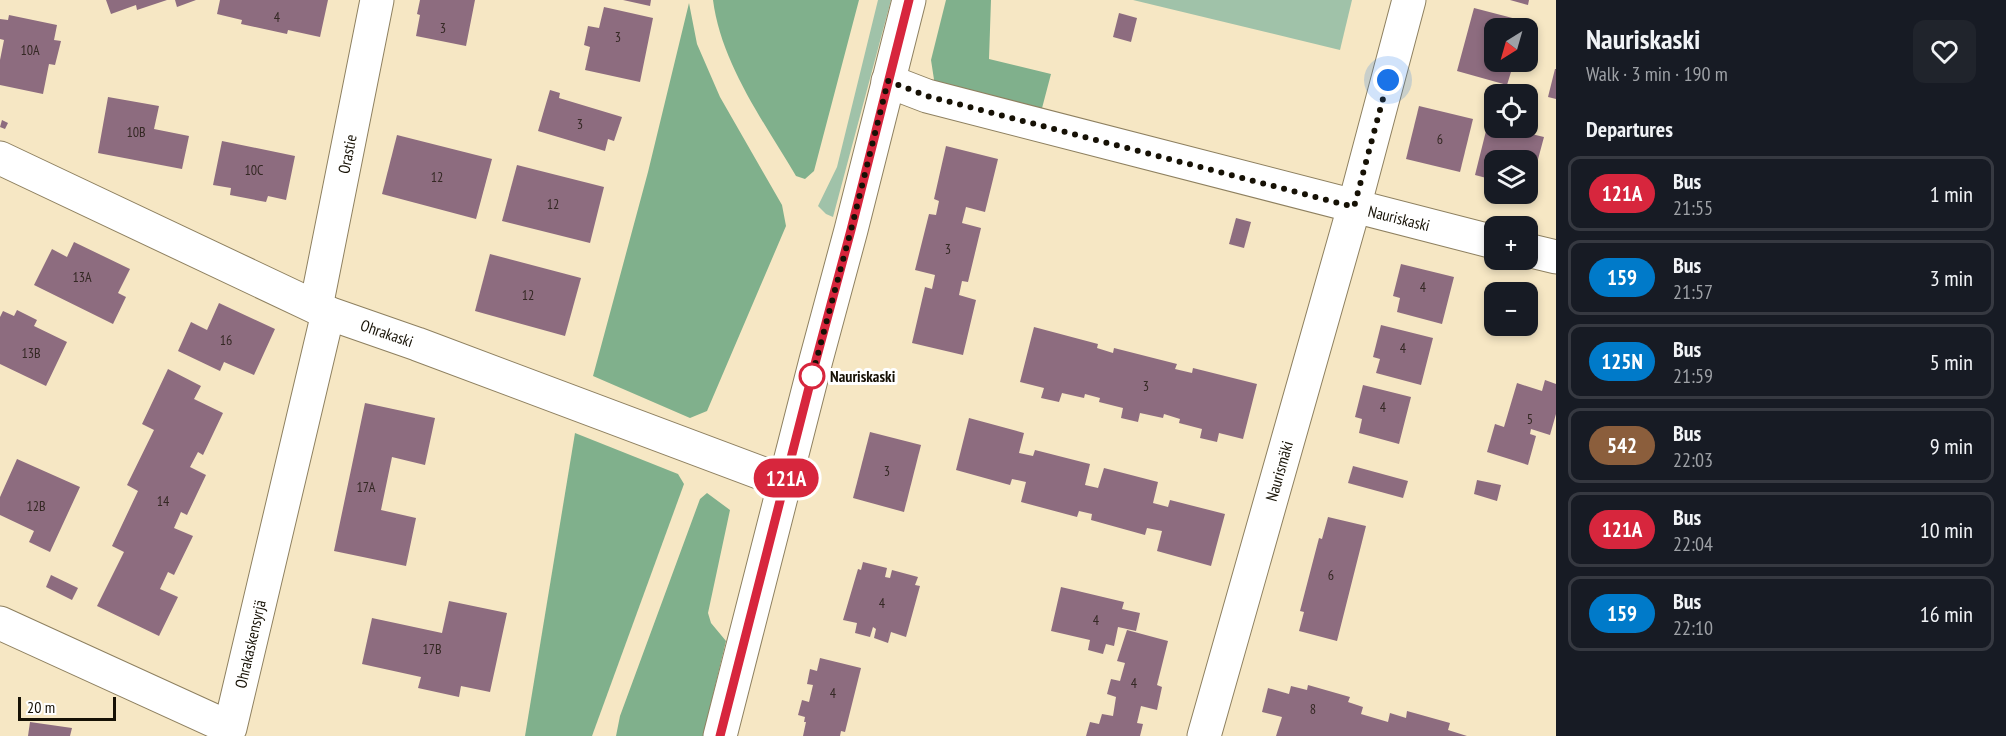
<!DOCTYPE html>
<meta charset="utf-8">
<style>
:root{--surface:#171b24;--page:#20242c;--text:#f1f3f6;--muted:#9ea1a6;--line:#363941}
body{margin:0;font-family:"PT Sans Narrow",sans-serif;background:var(--page);color:var(--text);height:100vh;display:flex;flex-direction:column;font-size:22px;white-space:nowrap}
*{box-sizing:border-box;margin:0}
p{font-size:20px;color:var(--muted)}
.icon{flex:none;width:33px;height:33px;fill:none;stroke:currentColor;stroke-width:2;stroke-linecap:round;stroke-linejoin:round}
.map{position:relative;flex:1;overflow:hidden}
.panel{display:flex;flex-direction:column;background:var(--surface);width:450px}
.panel>*{flex:none}
.badge{padding:0 12px;border-radius:20px;font-size:21px;line-height:39px}
.needle{width:39px;rotate:217deg}
.controls{position:absolute;left:1484px;top:18px;display:grid;gap:12px}
.controls a{display:grid;place-items:center;width:54px;height:54px;border-radius:12px;background:var(--surface);box-shadow:0 3px 9px #0003;font-size:30px}
.scale{position:absolute;left:18px;bottom:15px;width:98px;box-sizing:border-box;padding-left:6px;border:3px solid #161105;border-top:0;font-size:16px;line-height:21px;white-space:nowrap;color:#161105;-webkit-text-stroke:4px #fff;paint-order:stroke}
.you{position:absolute;width:30px;height:30px;margin:-15px;border:4px solid #fff;border-radius:50%;background:#1a73e8;box-shadow:0 0 0 9px #1a73e833}
.map>.badge{position:absolute;translate:-50% -50%;box-shadow:0 0 0 3px #fff}
h2{padding:0 30px;font-size:22px;line-height:54px}
.round{display:grid;place-items:center;flex:none;width:63px;height:63px;border-radius:12px;background:var(--page)}
.headline{display:flex;align-items:center;justify-content:space-between;height:102px;padding:0 30px}
h1{font-size:28px;font-weight:700;line-height:45px}
ul{padding:0;list-style:none}
li{display:flex;align-items:center;gap:18px;height:75px;margin:0 12px 9px;padding:0 18px;border:3px solid var(--line);border-radius:12px}
li div{flex:1}
li b{display:block;font-size:22px}
li em{font-style:normal}
li .badge{min-width:66px;font-weight:700;text-align:center}
main{display:flex;flex:1;min-height:0}
.map>svg:first-child{display:block}
</style>
<main>
<div class="map">
<svg width="1556" height="736" viewBox="0 0 1556 736">
<rect width="100%" height="100%" fill="#f6e7c4"/>
<!-- green -->
<g fill="#a0c2a9">
<polygon points="878,0 891,0 833,217 826,214 818,206 837,167"/>
<polygon points="1133,0 1352,0 1340,50"/>
</g>
<!-- forest -->
<g fill="#80b08c">
<path d="M713,0H859L814,171L805,179L796,176C764,122 721,63 713,0Z"/>
<polygon points="946,0 991,0 989,59 1051,74 1041,112 935,86 931,60"/>
<polygon points="689,3 697,44 720,97 782,205 786,226 707,411 690,418 593,376 648,172"/>
<polygon points="575,433 678,474 684,484 592,736 525,736"/>
<polygon points="707,493 730,510 708,613 711,623 726,641 703,736 616,736 620,716 700,499"/>
</g>
<!-- building -->
<g fill="#8d6c7f">
<polygon points="106,0 167,0 137,10 136,5 111,14"/>
<polygon points="175,0 196,0 177,7"/>
<polygon points="220,0 328,0 320,37 288,30 287,34 241,24 242,20 217,14"/>
<polygon points="420,0 475,0 466,46 416,36 420,15 417,14"/>
<polygon points="623,0 651,0 650,6"/>
<polygon points="1510,0 1529,0 1528,5"/>
<polygon points="604,7 653,18 640,82 585,70 590,47 584,45 588,26 599,28"/>
<polygon points="1474,8 1524,21 1523,28 1494,28 1494,62 1514,62 1507,85 1457,71"/>
<polygon points="1119,13 1137,18 1131,42 1113,37"/>
<polygon points="9,15 57,25 54,40 61,41 55,65 49,64 43,94 0,85 0,60 4,40 0,39 0,19 8,20"/>
<polygon points="1555,69 1556,69 1556,99 1548,97"/>
<polygon points="550,90 560,93 559,98 622,117 614,141 608,139 605,151 538,131"/>
<polygon points="108,97 159,106 154,129 189,136 182,169 98,153"/>
<polygon points="1419,106 1473,119 1460,172 1406,159"/>
<polygon points="2,120 8,123 5,129 0,127"/>
<polygon points="1488,123 1494,124 1494,128 1507,128 1544,137 1530,189 1527,188 1527,160 1494,160 1494,180 1475,175"/>
<polygon points="397,135 492,159 476,219 382,194"/>
<polygon points="222,141 295,156 286,200 268,196 266,202 230,195 231,188 213,185"/>
<polygon points="946,146 998,159 985,212 966,207 962,223 981,228 968,282 962,281 959,295 976,300 963,355 912,343 925,287 932,289 935,275 915,270 929,214 936,215 939,201 934,199"/>
<polygon points="517,165 604,187 590,243 502,221"/>
<polygon points="1236,218 1251,222 1244,248 1229,244"/>
<polygon points="74,242 130,269 118,293 126,297 113,324 34,285 52,249 67,257"/>
<polygon points="490,254 581,278 565,336 475,311"/>
<polygon points="1401,264 1454,277 1442,324 1397,312 1400,298 1393,296"/>
<polygon points="219,303 275,329 254,375 224,362 220,371 178,351 191,322 207,330"/>
<polygon points="17,310 37,320 34,326 67,342 46,386 0,364 0,317 3,311 14,316"/>
<polygon points="1381,325 1433,338 1421,385 1376,373 1380,359 1373,357"/>
<polygon points="1034,327 1098,344 1097,348 1113,353 1114,348 1177,364 1175,369 1192,373 1193,368 1257,384 1243,439 1219,433 1217,442 1200,438 1202,429 1179,423 1180,419 1164,414 1163,418 1140,413 1138,422 1121,418 1123,408 1099,402 1100,398 1085,394 1084,398 1062,393 1059,402 1041,398 1044,388 1020,382"/>
<polygon points="168,369 201,386 194,399 223,413 203,455 198,452 190,467 206,475 187,515 181,512 174,528 193,536 174,575 168,572 160,589 178,597 159,636 97,606 124,552 112,546 138,491 127,485 154,430 142,424"/>
<polygon points="1545,380 1556,384 1556,414 1550,435 1531,429 1530,434 1536,436 1528,465 1487,452 1495,424 1504,427 1517,383 1542,391"/>
<polygon points="1363,385 1411,397 1399,444 1359,433 1362,419 1355,417"/>
<polygon points="365,403 435,418 425,465 392,457 381,510 416,518 406,566 334,551"/>
<polygon points="969,418 1024,433 1019,453 1033,456 1035,450 1090,464 1085,485 1098,488 1104,468 1158,482 1153,503 1168,507 1170,500 1225,514 1211,566 1157,551 1162,531 1147,528 1145,535 1091,520 1092,514 1079,511 1077,517 1021,502 1026,482 1012,479 1010,485 956,470"/>
<polygon points="870,432 921,445 904,512 853,498"/>
<polygon points="17,459 80,487 50,552 29,542 34,531 0,515 0,497"/>
<polygon points="1353,466 1408,481 1403,498 1348,483"/>
<polygon points="1477,480 1501,485 1497,501 1474,494"/>
<polygon points="1328,517 1366,526 1337,641 1299,631 1304,612 1300,611 1319,538 1322,539"/>
<polygon points="863,562 887,568 885,577 890,578 892,570 918,577 915,585 920,586 906,637 891,632 888,643 874,638 876,629 873,627 870,637 855,633 857,623 843,620 858,569 861,570"/>
<polygon points="51,575 78,588 72,600 46,587"/>
<polygon points="1061,587 1124,602 1122,609 1140,613 1136,631 1118,627 1114,646 1106,644 1103,654 1088,650 1090,640 1051,631"/>
<polygon points="449,601 507,613 490,692 461,686 459,697 418,688 421,677 362,664 372,618 442,633"/>
<polygon points="1127,630 1168,641 1157,685 1162,687 1157,710 1141,706 1137,723 1143,724 1140,736 1086,736 1090,722 1099,724 1102,714 1113,716 1116,697 1107,694 1111,679 1120,681 1125,663 1117,661"/>
<polygon points="820,658 861,668 845,732 841,731 840,736 803,736 806,722 804,722 805,717 798,715 802,700 809,702 813,685 807,684 810,669 817,671"/>
<polygon points="1308,685 1350,697 1348,702 1363,707 1361,714 1388,722 1390,713 1406,718 1407,711 1450,723 1448,730 1467,736 1276,736 1282,717 1262,712 1268,688 1289,694 1291,686 1307,690"/>
<polygon points="30,722 72,728 70,736 28,736"/>
</g>
<g fill="none" stroke-linecap="round" stroke-linejoin="round">
<!-- minor casing -->
<g stroke="#8e8060" stroke-width="35">
<g id="minor">
<polyline points="888,81 927,96 1494,242"/>
<polyline points="0,158 328,313 417,344 785,482"/>
<polyline points="1527,250 1556,257"/>
<polyline points="316,307 377,0"/>
<polyline points="0,623 230,728 328,313"/>
<polyline points="720,736 816,360 851,230 909,0"/>
<polyline points="1204,736 1354,207 1409,0"/>
</g>
</g>
<!-- minor -->
<use href="#minor" stroke="#fff" stroke-width="33"/>
</g>
<g fill="none" stroke-linecap="round" stroke-linejoin="round">
<!-- line casing -->
<g stroke="#fff" stroke-width="14">
<polyline id="line" points="720,736 816,360 851,230 909,0"/>
</g>
<!-- line -->
<use href="#line" stroke="#d7263d" stroke-width="9"/>
<!-- walk -->
<polyline stroke="#161105" stroke-width="6" stroke-dasharray="0 10.8" points="812,376 811,380 851,230 888,81 927,96 1354,207 1388,80"/>
</g>
<!-- markers -->
<circle fill="#fff" stroke="#d7263d" stroke-width="3" cx="812" cy="376" r="12"/>
<g text-anchor="middle" dominant-baseline="central" stroke-width="6" stroke-linejoin="round" paint-order="stroke">
<!-- number labels -->
<g font-size="14" fill="#342824">
<text x="277" y="17">4</text>
<text x="443" y="28">3</text>
<text x="618" y="37">3</text>
<text x="30" y="50">10A</text>
<text x="580" y="124">3</text>
<text x="136" y="132">10B</text>
<text x="1440" y="139">6</text>
<text x="254" y="170">10C</text>
<text x="437" y="177">12</text>
<text x="553" y="204">12</text>
<text x="948" y="249">3</text>
<text x="82" y="277">13A</text>
<text x="1423" y="287">4</text>
<text x="528" y="295">12</text>
<text x="226" y="340">16</text>
<text x="1403" y="348">4</text>
<text x="31" y="353">13B</text>
<text x="1146" y="386">3</text>
<text x="1383" y="407">4</text>
<text x="1530" y="419">5</text>
<text x="887" y="471">3</text>
<text x="366" y="487">17A</text>
<text x="163" y="501">14</text>
<text x="36" y="506">12B</text>
<text x="1331" y="575">6</text>
<text x="882" y="603">4</text>
<text x="1096" y="620">4</text>
<text x="432" y="649">17B</text>
<text x="1134" y="683">4</text>
<text x="833" y="693">4</text>
<text x="1313" y="709">8</text>
</g>
<!-- street labels -->
<g font-size="16" fill="#161105" stroke="#fff">
<text transform="translate(347 154) rotate(-79)">Orastie</text>
<text transform="translate(1399 218) rotate(14)">Nauriskaski</text>
<text transform="translate(387 333) rotate(19)">Ohrakaski</text>
<text transform="translate(1279 471) rotate(-74)">Naurismäki</text>
<text transform="translate(250 644) rotate(-77)">Ohrakaskensyrjä</text>
</g>
<!-- stop labels -->
<g font-size="16" font-weight="bold" fill="#161105" stroke="#fff" text-anchor="start">
<text x="830" y="376">Nauriskaski</text>
</g>
</g>
</svg>
<div class="controls">
<a><svg class="needle" viewBox="-14 -14 28 28"><path d="M0-13l5 13h-10z" fill="#e53935"/><path d="M0 13l5-13h-10z" fill="#9ea1a6"/></svg></a>
<a><svg class="icon" aria-label="locate" viewBox="0 0 24 24"><circle cx="12" cy="12" r="6"/><path d="M12 2v4M12 18v4M2 12h4M18 12h4"/></svg></a>
<a><svg class="icon" aria-label="layers" viewBox="0 0 24 24"><path d="M12 4l9 5-9 5-9-5zM3 14l9 5 9-5"/></svg></a>
<a>+</a>
<a>−</a>
</div>
<div class="scale">20 m</div>
<div class="you" style="left:1388px;top:80px"></div>
<b class="badge" style="left:786px;top:478px;background:#d7263d;color:#fff">121A</b>
</div>
<section class="panel">
<div class="headline"><div><h1>Nauriskaski</h1><p>Walk · 3 min · 190 m</p></div><a class="round"><svg class="icon" aria-label="heart" viewBox="0 0 24 24"><path d="M12 20l-8-8c-3-5 5-10 8-4 3-6 11-1 8 4z"/></svg></a></div>
<h2>Departures</h2>
<ul>
<li><span class="badge" style="background:#d7263d;color:#fff">121A</span><div><b>Bus</b><p>21:55</p></div><em>1 min</em></li>
<li><span class="badge" style="background:#007ac9;color:#fff">159</span><div><b>Bus</b><p>21:57</p></div><em>3 min</em></li>
<li><span class="badge" style="background:#007ac9;color:#fff">125N</span><div><b>Bus</b><p>21:59</p></div><em>5 min</em></li>
<li><span class="badge" style="background:#8b5e3c;color:#fff">542</span><div><b>Bus</b><p>22:03</p></div><em>9 min</em></li>
<li><span class="badge" style="background:#d7263d;color:#fff">121A</span><div><b>Bus</b><p>22:04</p></div><em>10 min</em></li>
<li><span class="badge" style="background:#007ac9;color:#fff">159</span><div><b>Bus</b><p>22:10</p></div><em>16 min</em></li>
</ul>
</section>
</main>
